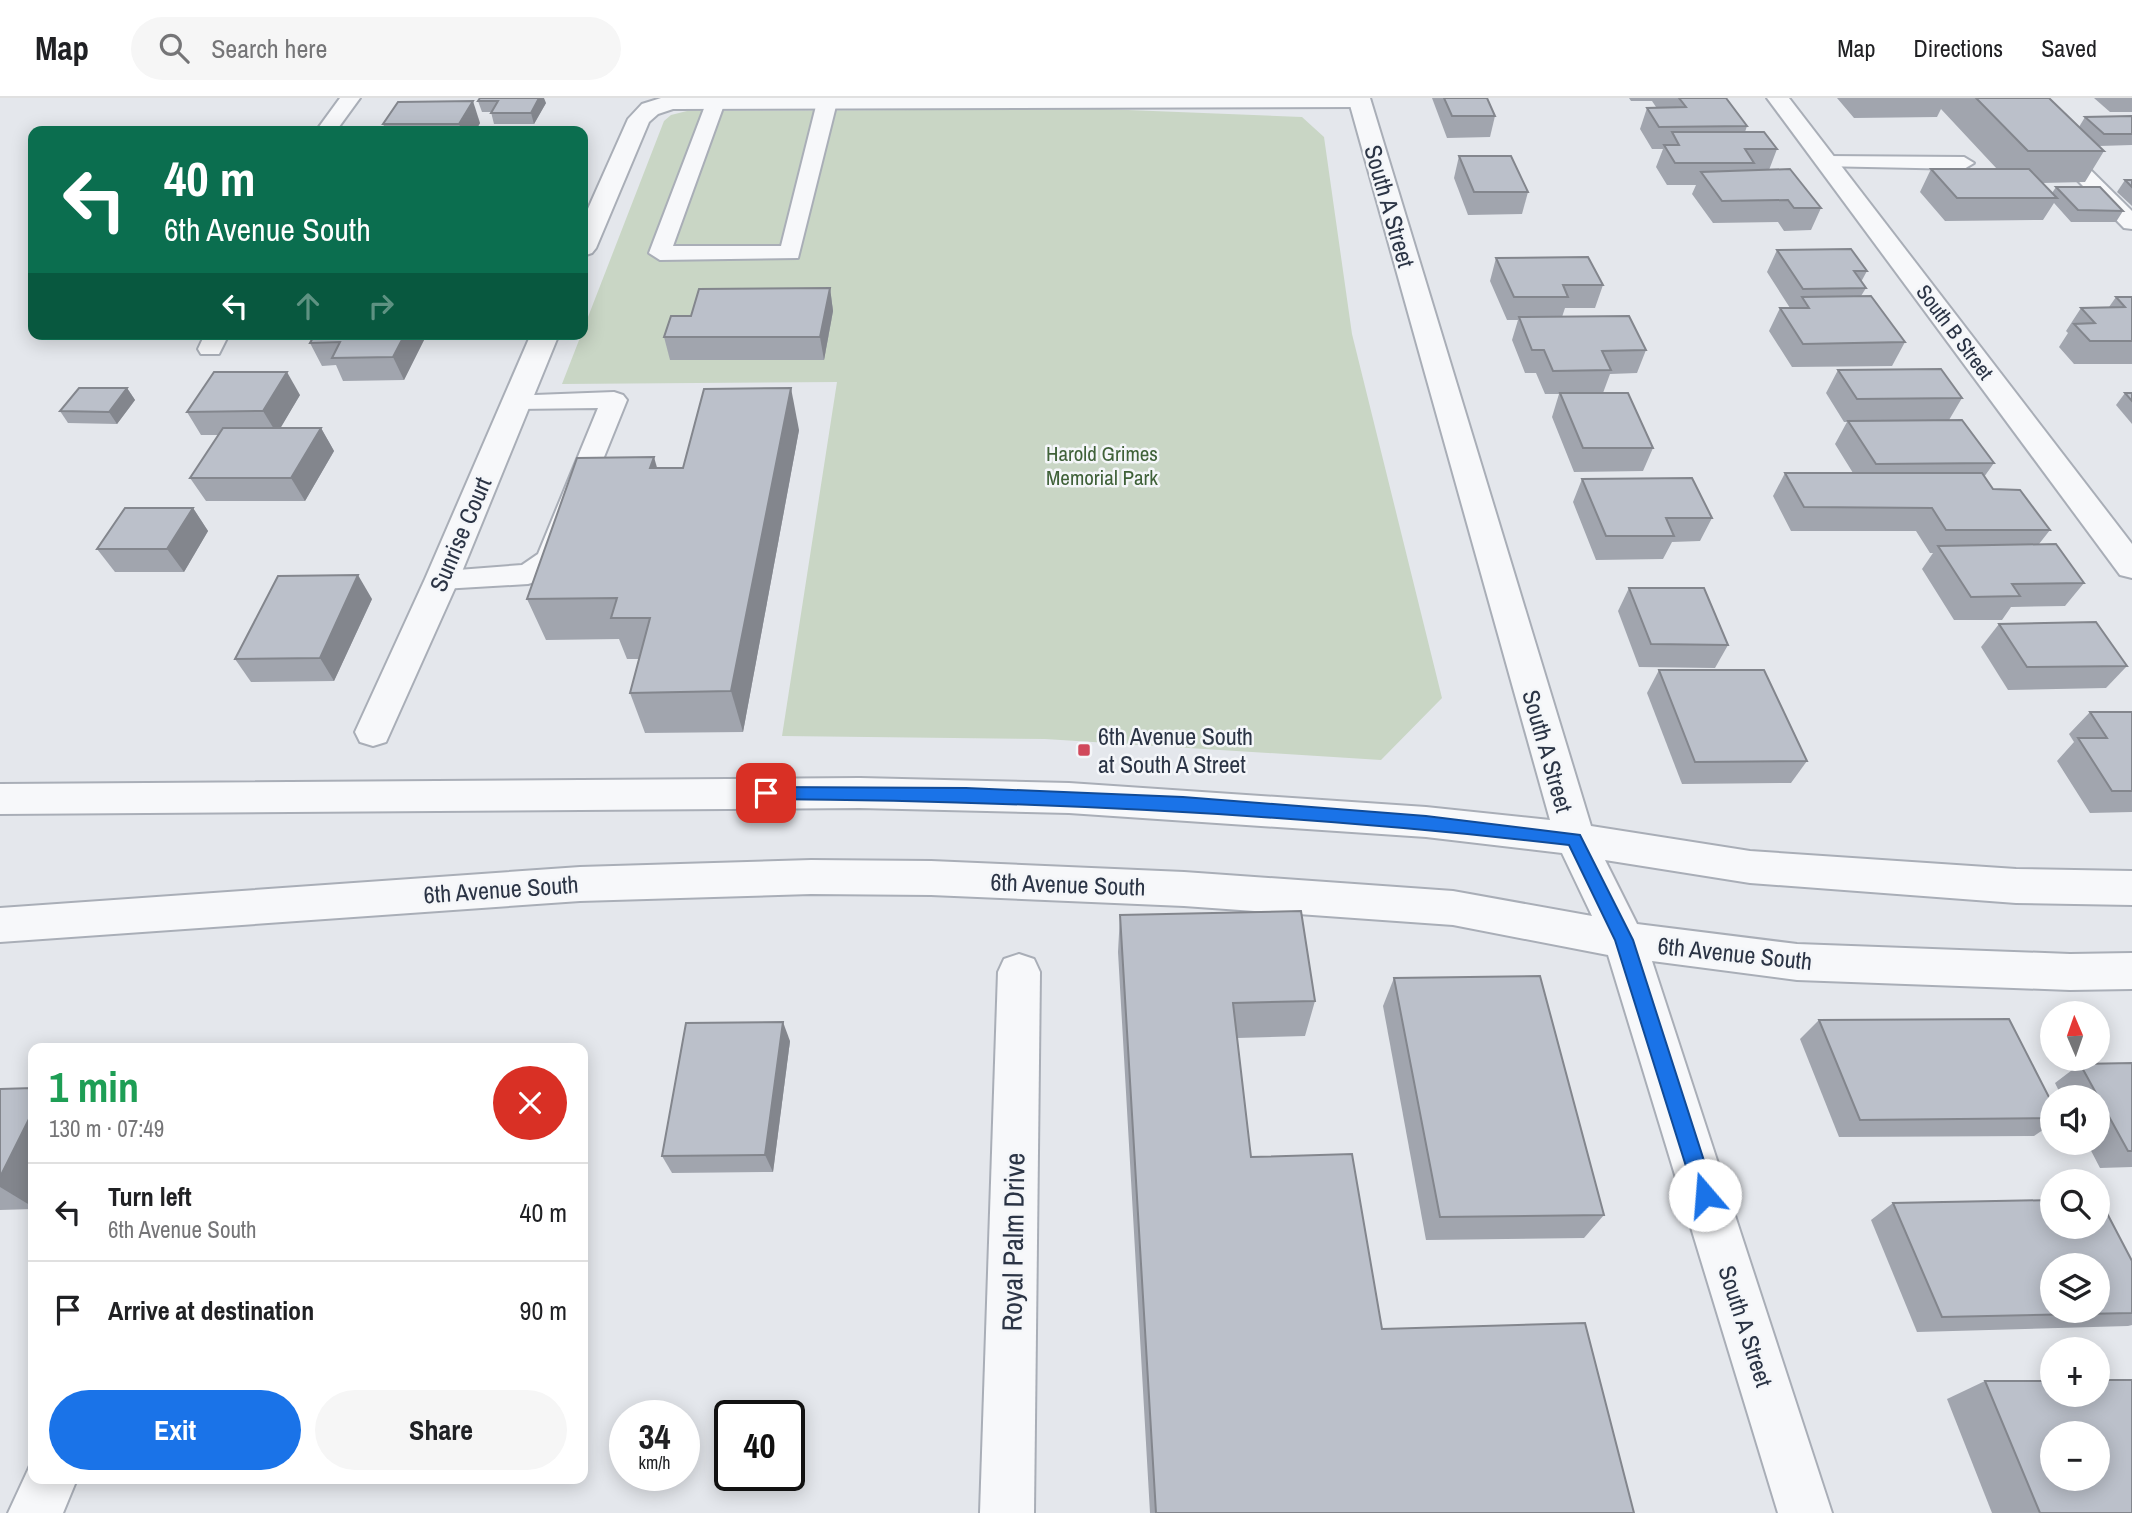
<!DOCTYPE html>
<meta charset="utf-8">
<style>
body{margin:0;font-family:"Archivo Narrow",sans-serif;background:#f6f6f6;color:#202124;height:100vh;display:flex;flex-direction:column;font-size:26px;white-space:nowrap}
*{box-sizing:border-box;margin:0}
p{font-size:23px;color:#757577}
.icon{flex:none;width:38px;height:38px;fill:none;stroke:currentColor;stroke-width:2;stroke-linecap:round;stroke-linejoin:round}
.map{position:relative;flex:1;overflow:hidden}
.drawer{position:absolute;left:28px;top:945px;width:560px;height:441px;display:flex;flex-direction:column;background:#fff;border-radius:14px;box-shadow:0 4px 18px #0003}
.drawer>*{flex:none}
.top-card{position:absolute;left:28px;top:28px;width:560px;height:214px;border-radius:14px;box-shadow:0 4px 18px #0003;background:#0b6e4f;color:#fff;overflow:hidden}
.needle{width:46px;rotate:358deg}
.tools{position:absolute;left:2040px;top:903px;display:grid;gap:14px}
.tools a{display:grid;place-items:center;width:70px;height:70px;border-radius:50%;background:#fff;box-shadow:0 4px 18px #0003;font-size:35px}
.speed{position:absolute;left:609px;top:1302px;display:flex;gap:14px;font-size:35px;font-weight:700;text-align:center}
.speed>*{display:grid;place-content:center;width:91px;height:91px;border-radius:50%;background:#fff;box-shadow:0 4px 18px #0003;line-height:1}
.speed small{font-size:18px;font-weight:400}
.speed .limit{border:4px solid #111;border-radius:10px;background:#fff;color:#111}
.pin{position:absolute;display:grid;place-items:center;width:60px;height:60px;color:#fff;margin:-30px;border-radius:14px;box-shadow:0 4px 10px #0006}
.me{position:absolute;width:77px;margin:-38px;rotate:342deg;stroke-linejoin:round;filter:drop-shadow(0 0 5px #0008)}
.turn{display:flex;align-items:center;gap:24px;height:147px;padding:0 21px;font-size:32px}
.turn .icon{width:91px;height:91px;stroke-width:2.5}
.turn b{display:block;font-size:49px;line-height:60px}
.lanes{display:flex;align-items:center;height:66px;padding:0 21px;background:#0003;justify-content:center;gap:35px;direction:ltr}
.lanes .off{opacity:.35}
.round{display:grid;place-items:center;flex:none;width:74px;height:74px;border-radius:37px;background:#f6f6f6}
.headline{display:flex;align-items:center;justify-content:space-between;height:119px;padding:0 21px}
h1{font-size:42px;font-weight:700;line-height:52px;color:#1e9e55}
.button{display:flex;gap:14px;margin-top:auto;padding:14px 21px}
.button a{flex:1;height:80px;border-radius:42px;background:#1a73e8;color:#fff;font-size:28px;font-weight:700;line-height:80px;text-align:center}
.button a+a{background:#f6f6f6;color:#202124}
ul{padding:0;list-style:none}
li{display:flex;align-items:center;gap:21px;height:98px;padding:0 21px;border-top:2px solid #e0e0e0}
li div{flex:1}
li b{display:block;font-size:26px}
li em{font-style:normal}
header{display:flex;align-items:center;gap:42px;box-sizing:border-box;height:98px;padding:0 35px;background:#fff;border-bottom:2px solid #e0e0e0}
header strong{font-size:33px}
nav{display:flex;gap:38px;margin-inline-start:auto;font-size:24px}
.search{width:490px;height:63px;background:#f6f6f6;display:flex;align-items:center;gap:18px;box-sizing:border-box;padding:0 24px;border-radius:38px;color:#757577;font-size:26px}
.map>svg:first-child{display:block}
</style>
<header>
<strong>Map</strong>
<div class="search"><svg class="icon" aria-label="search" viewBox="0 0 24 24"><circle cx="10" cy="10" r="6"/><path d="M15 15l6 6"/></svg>Search here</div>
<nav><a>Map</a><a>Directions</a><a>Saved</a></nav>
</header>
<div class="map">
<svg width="2132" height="1415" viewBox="0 0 2132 1415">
<rect width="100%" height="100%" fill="#e4e7ec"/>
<polygon fill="#c9d6c5" points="1103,11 1302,19 1324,39 1352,236 1442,600 1381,662 1045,641 782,638 837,284 562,286 664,23 671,17 687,13"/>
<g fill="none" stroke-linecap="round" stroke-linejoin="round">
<g stroke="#a9aeb7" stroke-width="4">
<g id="service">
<polygon points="340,0 360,0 336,33 316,33"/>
<polygon points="708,0 722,0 725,4 673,148 781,148 817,4 820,0 834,0 837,4 798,160 660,162 649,155"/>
<polygon points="1997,0 2018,0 2132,113 2132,131 2124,130"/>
<polygon points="1826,58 1964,59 1974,65 1964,71 1819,68 1816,64"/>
<polygon points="205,236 229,236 219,256 201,256 198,251"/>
<polygon points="614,294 623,297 627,302 560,468 538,483 528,486 442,491 432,488 428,481 432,474 522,467 538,456 598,310 516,311 507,308 503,303 507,298"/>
</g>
</g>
<g stroke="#a9aeb7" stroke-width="4">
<g id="minor">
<polygon points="661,0 1369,0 1370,2 1359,9 673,11 658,16 649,24 596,150 592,155 583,158 583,122 628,21 642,6"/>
<polygon points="1767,0 1789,0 2132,446 2132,480 2120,477"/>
<polygon points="531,236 559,236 459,481 386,644 373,648 360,644 355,634 425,481"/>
<polygon points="1019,856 1034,861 1040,874 1034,1415 980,1415 998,874 1004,861"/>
<polygon points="33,1361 33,1381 77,1381 63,1415 8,1415"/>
</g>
</g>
<g stroke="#a9aeb7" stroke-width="4">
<polygon id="tertiary" points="1348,0 1370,0 1591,728 1750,753 2016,771 2132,773 2132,807 2016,805 1750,785 1605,762 1637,826 1797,846 2070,856 2132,855 2132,891 2070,892 1797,882 1652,863 1832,1415 1778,1415 1608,857 1453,827 1184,808 931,797 811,796 580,803 0,844 0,810 580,769 811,762 931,763 1184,774 1453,793 1592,818 1562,755 1426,739 1069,715 860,710 0,716 0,686 860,680 1069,685 1426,709 1550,722"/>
</g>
<use href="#service" fill="#f7f8fa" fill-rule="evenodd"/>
<use href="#minor" fill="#f7f8fa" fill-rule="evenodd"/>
<use href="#tertiary" fill="#f7f8fa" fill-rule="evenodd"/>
</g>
<g fill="#a1a5ae">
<polygon points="1432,0 1487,0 1495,18 1490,39 1447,40"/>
<polygon points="1629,0 1726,0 1747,28 1745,34 1777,51 1769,72 1821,110 1811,132 1784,133 1778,124 1713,125 1692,96 1696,87 1667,87 1656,69 1663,51 1652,51 1640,31 1647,10 1656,9 1652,3 1631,3"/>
<polygon points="1837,0 1976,0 2079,29 2085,19 2132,18 2132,47 2099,48 2104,53 2085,84 2042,85 2052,95 2056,89 2123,113 2116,124 2071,124 2054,105 2043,122 1945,123 1920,94 1931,71 1997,71 1941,11 1937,19 1854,20"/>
<polygon points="2094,0 2132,0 2132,14 2110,14"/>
<polygon points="478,3 546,5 534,26 494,26 491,14 482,14"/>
<polygon points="480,25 476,33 386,33 383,26"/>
<polygon points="1459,58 1528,94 1522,116 1468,117 1454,80"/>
<polygon points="2125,82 2132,82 2132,108 2117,94"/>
<polygon points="1777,152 1867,173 1861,184 1866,190 1861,198 1905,244 1892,268 1792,269 1769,233 1780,210 1790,210 1767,174"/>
<polygon points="1496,160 1603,187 1595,210 1565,210 1562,219 1646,252 1637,275 1610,276 1603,295 1653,350 1643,373 1574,374 1552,319 1559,296 1545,296 1536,275 1525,275 1512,242 1518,222 1507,222 1490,183"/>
<polygon points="830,190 833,213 824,262 670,262 664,239 691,218"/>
<polygon points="2116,199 2132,199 2132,266 2074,266 2059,249 2068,235 2066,233 2081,210 2109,209"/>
<polygon points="315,236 421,236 424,242 404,282 343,283 336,267 322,268 310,245"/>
<polygon points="1838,272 1962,300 1949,322 1994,365 1984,379 1993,391 2050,432 2039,446 2084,485 2065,508 2011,509 2002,522 1954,522 1922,471 1933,455 1930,455 1916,433 1791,433 1773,398 1785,375 1853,375 1835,346 1847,324 1844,324 1826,295"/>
<polygon points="127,290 135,302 117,326 68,325 60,313"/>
<polygon points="2125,295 2132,295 2132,326 2116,307"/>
<polygon points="300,297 280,330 321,330 334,353 305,403 206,403 190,380 219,337 201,337 187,314"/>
<polygon points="799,332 743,634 645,635 630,595 639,561 627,561 619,541 546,542 527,501 657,370 683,370"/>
<polygon points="1582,381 1712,420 1700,443 1672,444 1663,461 1596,462 1573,404"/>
<polygon points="193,410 208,433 184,474 115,474 97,451"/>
<polygon points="1629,490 1728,547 1715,570 1639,569 1618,513"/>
<polygon points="372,501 334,583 251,584 235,561"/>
<polygon points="1999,526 2127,568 2106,590 2008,592 1981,549"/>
<polygon points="1659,572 1807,663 1791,685 1682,686 1647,595"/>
<polygon points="2090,614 2132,614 2132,714 2090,715 2057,663 2074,644 2069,636"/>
<polygon points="1120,817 1315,903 1305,938 1237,940 1251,1059 1382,1231 1634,1415 1150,1415 1118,854"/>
<polygon points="1394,880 1604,1117 1584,1140 1426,1142 1383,908"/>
<polygon points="1819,922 2053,1007 2053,1025 2034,1038 1839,1039 1800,941"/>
<polygon points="790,943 773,1074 672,1075 662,1058"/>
<polygon points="2132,965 2132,1069 2100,1070 2087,1045 2098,1045 2098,999 2062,999 2055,985 2080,966"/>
<polygon points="33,990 33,1111 0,1112 0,991"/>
<polygon points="1893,1105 2132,1163 2132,1227 2128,1228 1917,1234 1871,1122"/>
<polygon points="1985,1283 2132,1415 1992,1415 1947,1301"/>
<polygon points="356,1381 500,1381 500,1383 363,1384"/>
</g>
<g fill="#83868d">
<polygon points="539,0 544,0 546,5 534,26 531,15"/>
<polygon points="473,3 480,25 475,33 462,33 459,26"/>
<polygon points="830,190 833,213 824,262 820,239"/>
<polygon points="405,236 421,236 424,242 404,282 393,259"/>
<polygon points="287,274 300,297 277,336 263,313"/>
<polygon points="127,290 135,302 117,326 109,314"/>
<polygon points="791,290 799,332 743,634 731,593"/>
<polygon points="321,330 334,353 305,403 291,380"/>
<polygon points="654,359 666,401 650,370"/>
<polygon points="193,410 208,433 184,474 167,451"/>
<polygon points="358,477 372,501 334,583 320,560"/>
<polygon points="783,924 790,943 773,1074 765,1057"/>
<polygon points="33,1013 33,1109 0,1089 0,1079"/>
</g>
<g fill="#bbc0ca" stroke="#83868d" stroke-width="2" fill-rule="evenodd">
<polygon points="480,0 539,0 531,15 491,15 498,3 478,3"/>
<polygon points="1444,0 1487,0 1495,18 1452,18"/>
<polygon points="1679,0 1726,0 1747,28 1659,29 1647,10 1686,9"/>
<polygon points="1976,0 2049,0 2104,53 2028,53"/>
<polygon points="473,3 459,26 383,26 398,4"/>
<polygon points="2132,18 2132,36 2104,36 2085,19"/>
<polygon points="1672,34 1764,34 1777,51 1745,51 1754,65 1675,65 1664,47 1679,47"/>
<polygon points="1459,58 1511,58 1528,94 1474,94"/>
<polygon points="1790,71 1821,110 1794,110 1788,102 1722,103 1701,74"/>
<polygon points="1931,71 2029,71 2057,100 1957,100"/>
<polygon points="2125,82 2132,82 2132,89"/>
<polygon points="2056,89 2100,89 2123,113 2078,112"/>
<polygon points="1851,151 1867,173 1854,173 1866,190 1803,191 1777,152"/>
<polygon points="1588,159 1603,187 1563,187 1568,199 1514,199 1496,160"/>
<polygon points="830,190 820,239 664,239 671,218 691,218 699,191"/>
<polygon points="1871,198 1905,244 1803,246 1780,210 1809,210 1802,199"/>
<polygon points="2116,199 2132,199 2132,243 2090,243 2074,226 2095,225 2081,210 2125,209"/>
<polygon points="1629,218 1646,252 1602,253 1611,272 1553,273 1544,252 1532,252 1519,219"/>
<polygon points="315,236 405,236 393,259 332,260 340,244 310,245"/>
<polygon points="1941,271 1962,300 1857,301 1838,272"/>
<polygon points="214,274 287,274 263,313 187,314"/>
<polygon points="79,290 127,290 109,314 60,313"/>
<polygon points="791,290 731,593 630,595 650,520 611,520 617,500 527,501 577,360 654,359 650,370 683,370 704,291"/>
<polygon points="1560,295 1628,295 1653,350 1583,350"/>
<polygon points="2125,295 2132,295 2132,303"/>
<polygon points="1962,322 1994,365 1876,366 1848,323"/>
<polygon points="223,330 321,330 291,380 190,380"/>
<polygon points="1785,375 1982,375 1993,391 2020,392 2050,432 1946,432 1932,410 1804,409"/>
<polygon points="1692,380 1712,420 1666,420 1674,438 1606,438 1582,381"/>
<polygon points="125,410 193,410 167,451 97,451"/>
<polygon points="2056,446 2084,485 2012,486 2020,498 1971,499 1938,448"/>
<polygon points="358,477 320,560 235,561 278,478"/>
<polygon points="1629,490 1704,490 1728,547 1651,546"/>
<polygon points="2096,524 2127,568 2027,569 1999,526"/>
<polygon points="1659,572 1764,572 1807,663 1695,664"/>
<polygon points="2090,614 2132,614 2132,693 2112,693 2078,640 2107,640"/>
<polygon points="1301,813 1315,903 1233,905 1251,1059 1352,1056 1382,1231 1585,1225 1634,1415 1156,1415 1120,817"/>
<polygon points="1540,878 1604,1117 1440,1119 1394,880"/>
<polygon points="2009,921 2053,1007 2053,1020 1860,1022 1819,922"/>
<polygon points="783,924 765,1057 662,1058 686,925"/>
<polygon points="2132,965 2132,1053 2128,1053 2080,966"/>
<polygon points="33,990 33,1013 0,1079 0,991"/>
<path d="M2099,1100L2132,1163V1215L1942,1219L1893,1105L2053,1102V1129H2098ZM2053,1167H2098V1213H2053Z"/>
<path d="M2098,1282H2132V1415H2040L1985,1283H2053V1297H2098ZM2053,1335H2098V1381H2053Z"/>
</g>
<path fill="#1a73e8" stroke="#114b97" stroke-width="2" d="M766,689L966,690L1183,699L1426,718L1580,737L1633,842L1715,1097L1712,1104L1705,1107L1698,1104L1695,1097L1615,842L1569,747C1302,716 1035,703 766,701L758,695Z"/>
<rect fill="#d1495b" stroke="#f4f6f9" stroke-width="2.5" x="1077" y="645" width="14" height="14" rx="3.5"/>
<g text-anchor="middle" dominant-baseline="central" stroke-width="5" stroke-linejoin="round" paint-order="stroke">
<g font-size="21" fill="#2b3445" stroke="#f4f6f9">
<text transform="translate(1955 234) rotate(53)">South B Street</text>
</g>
<g font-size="21" fill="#3f6138" stroke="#f4f6f9">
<text x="1102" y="355">Harold Grimes<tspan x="1102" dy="24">Memorial Park</tspan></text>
</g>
<g font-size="24" fill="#2b3445" stroke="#f4f6f9">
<text transform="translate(1390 108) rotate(74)">South A Street</text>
<text transform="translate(460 436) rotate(-67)">Sunrise Court</text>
<text transform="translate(1548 653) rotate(74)">South A Street</text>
<text transform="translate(1068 786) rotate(2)">6th Avenue South</text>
<text transform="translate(501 791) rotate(-4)">6th Avenue South</text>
<text transform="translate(1735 855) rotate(6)">6th Avenue South</text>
<text transform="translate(1746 1228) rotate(72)">South A Street</text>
</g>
<g font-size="24" fill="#2b3445" stroke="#f4f6f9" text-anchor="start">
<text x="1098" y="638">6th Avenue South<tspan x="1098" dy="28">at South A Street</tspan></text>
</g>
<g font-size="28" fill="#2b3445" stroke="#f4f6f9">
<text transform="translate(1013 1144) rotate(-89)">Royal Palm Drive</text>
</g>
</g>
</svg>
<div class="tools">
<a><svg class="needle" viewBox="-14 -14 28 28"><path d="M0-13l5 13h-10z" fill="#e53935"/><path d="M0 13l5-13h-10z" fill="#757577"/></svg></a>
<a><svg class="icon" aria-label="sound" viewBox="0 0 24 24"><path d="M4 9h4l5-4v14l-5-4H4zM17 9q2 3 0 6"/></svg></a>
<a><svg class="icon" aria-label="search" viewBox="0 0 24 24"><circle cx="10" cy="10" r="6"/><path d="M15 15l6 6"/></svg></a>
<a><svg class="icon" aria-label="layers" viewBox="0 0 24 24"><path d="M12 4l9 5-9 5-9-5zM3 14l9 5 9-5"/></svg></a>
<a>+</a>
<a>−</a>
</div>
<div class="speed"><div>34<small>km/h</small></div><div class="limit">40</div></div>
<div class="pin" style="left:766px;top:695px;background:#d93025"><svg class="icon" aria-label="arrive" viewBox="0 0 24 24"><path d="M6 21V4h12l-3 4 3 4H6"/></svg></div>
<svg class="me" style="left:1705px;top:1097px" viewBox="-20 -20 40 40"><circle r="19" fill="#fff"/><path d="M0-13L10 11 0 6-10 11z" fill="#1a73e8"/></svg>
<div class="top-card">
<div class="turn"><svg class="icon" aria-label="left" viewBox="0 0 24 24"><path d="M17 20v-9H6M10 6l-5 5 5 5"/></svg><div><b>40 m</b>6th Avenue South</div></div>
<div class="lanes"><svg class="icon" aria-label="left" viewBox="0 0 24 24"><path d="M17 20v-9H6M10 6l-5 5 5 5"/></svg><svg class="icon off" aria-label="ahead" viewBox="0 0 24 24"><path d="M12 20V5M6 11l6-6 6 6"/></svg><svg class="icon off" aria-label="right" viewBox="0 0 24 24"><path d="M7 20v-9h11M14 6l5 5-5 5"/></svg></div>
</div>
<section class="drawer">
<div class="headline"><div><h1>1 min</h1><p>130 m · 07:49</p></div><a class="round" style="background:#d93025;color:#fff"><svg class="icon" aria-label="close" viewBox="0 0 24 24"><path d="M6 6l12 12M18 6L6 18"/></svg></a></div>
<ul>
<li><svg class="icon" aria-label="left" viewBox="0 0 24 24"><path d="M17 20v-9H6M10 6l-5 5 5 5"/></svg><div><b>Turn left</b><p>6th Avenue South</p></div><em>40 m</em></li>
<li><svg class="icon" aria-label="arrive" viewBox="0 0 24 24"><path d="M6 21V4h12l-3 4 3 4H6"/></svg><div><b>Arrive at destination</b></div><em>90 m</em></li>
</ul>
<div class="button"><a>Exit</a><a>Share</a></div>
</section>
</div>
